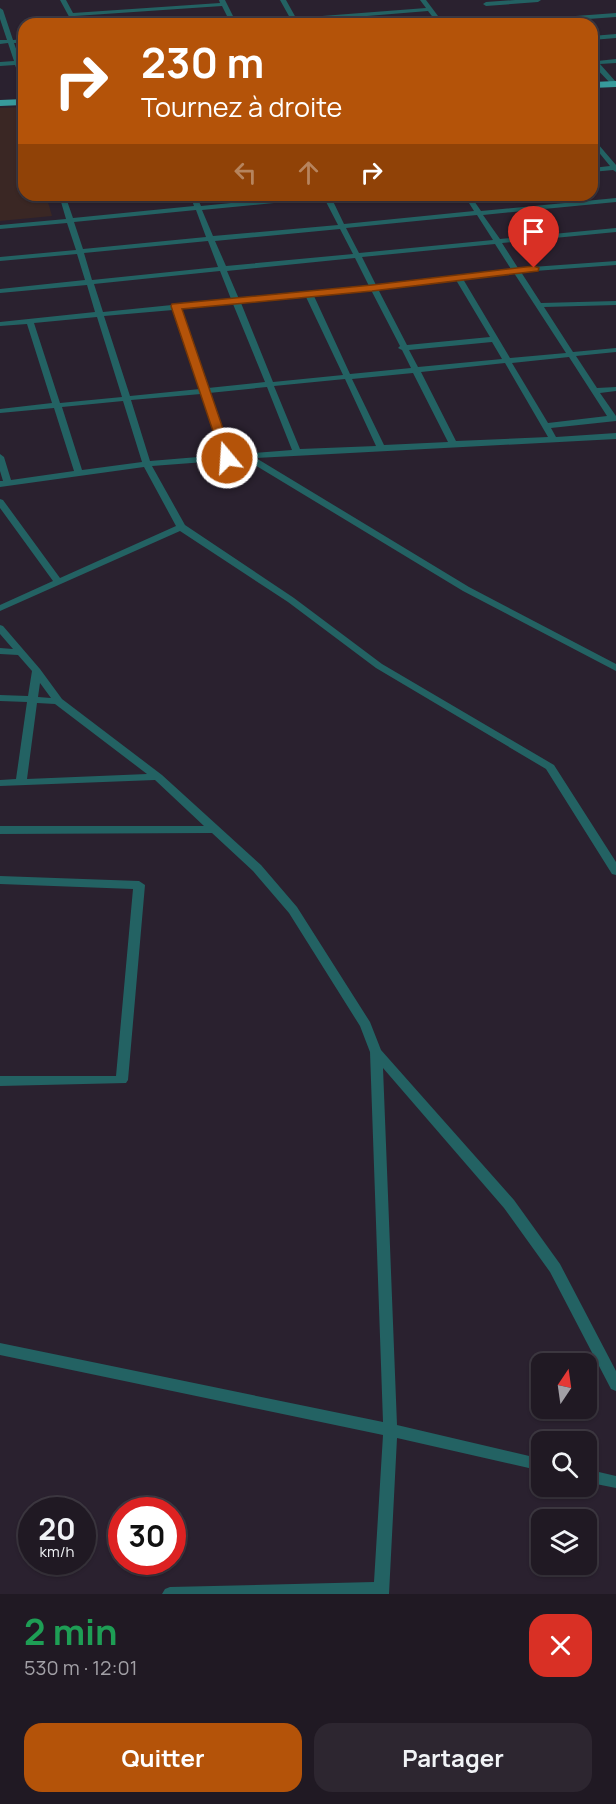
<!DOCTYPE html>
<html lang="fr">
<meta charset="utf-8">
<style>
body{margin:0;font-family:Manrope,sans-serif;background:#2d2630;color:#f1f3f6;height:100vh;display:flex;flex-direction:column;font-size:22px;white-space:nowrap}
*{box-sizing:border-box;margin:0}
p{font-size:20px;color:#a2a0a6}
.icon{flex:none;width:33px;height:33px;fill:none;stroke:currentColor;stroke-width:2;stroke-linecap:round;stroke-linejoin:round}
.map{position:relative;height:1594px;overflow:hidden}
.sheet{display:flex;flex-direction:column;background:#201923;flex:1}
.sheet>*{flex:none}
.guide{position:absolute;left:18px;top:18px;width:580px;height:183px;border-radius:18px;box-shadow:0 2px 4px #0004,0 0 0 2px #3d3841;background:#b45309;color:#fff;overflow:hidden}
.needle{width:39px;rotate:13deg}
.controls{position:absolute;left:531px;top:1353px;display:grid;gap:12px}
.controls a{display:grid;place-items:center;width:66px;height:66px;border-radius:12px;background:#201923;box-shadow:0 2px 4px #0004,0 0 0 2px #3d3841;font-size:30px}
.speed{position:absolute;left:18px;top:1497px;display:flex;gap:12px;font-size:30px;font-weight:700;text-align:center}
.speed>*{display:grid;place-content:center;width:78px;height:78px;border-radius:50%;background:#201923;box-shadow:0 2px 4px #0004,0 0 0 2px #3d3841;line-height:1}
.speed small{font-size:15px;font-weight:400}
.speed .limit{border:9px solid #d22;background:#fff;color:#111}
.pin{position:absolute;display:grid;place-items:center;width:51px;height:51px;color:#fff;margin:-62px -26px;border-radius:50% 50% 50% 0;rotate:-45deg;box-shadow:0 0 6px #0007}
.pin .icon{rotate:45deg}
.me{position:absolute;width:66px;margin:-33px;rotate:342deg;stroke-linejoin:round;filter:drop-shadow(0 0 4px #0008)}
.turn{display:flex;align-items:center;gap:21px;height:126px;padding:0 24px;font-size:27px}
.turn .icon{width:78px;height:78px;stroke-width:2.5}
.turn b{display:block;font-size:42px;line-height:51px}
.lanes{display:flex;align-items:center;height:57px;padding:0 24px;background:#0003;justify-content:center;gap:30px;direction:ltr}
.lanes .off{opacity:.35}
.round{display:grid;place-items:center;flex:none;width:63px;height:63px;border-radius:18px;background:#2d2630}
.head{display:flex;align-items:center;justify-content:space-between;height:102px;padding:0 24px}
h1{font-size:36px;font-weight:700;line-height:45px;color:#1e9e55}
.action{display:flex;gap:12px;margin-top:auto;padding:12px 24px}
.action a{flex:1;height:69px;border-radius:18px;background:#b45309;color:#fff;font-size:24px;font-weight:700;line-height:69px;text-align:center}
.action a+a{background:#2d2630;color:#f1f3f6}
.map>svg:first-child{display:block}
</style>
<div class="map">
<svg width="616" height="1594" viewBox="0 0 616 1594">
<rect width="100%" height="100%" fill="#2a212f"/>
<polygon fill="#3a2724" points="22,107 24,115 24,195 46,195 52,216 0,221 0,108"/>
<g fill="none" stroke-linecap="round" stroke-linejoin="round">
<g fill="#236263" fill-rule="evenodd">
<polygon points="60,0 66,0 73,13 220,3 219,0 225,0 236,22 290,18 280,0 286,0 296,18 426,8 420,0 426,0 444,24 438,24 428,11 294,22 231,24 222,6 75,16 79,24 73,24"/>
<polygon points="515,0 541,0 538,2 486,6 483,4 486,2"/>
<polygon points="0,8 3,10 13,40 24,39 24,43 14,43 20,60 24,60 24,64 21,64 24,72 24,83 21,81 15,65 0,66 0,62 14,61 8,43 0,44 0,40 7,40 0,19"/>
<polygon points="616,13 616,17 518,24 491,24 494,22"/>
<polygon points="616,34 616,38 592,40 592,36"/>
<polygon points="592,57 597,61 616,59 616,63 600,64 616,82 616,85 612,85 592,64"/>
<polygon points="592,137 616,165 616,172 613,170 592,172 592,168 610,166 592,144"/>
<path d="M59,195H65L73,218L194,206L190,195H196L201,206L312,195H337L331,197L344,224L474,211L464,195H470L481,211L616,198V202L483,215L500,239L616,228V232L502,243L518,268L616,261V265L521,272L541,303L616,301V305L544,307L573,352L616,348V352L576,356L597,388L616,387V391L600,393L616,416V421L551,428L556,437L616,433V439L256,458L469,587L616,664V671L463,591L245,459L152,466L185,525L294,598L382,664L554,765L616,862V875L612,874L546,769L376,668L288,602L180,531L0,611V605L53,581L0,508V499L3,500L60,578L176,526L144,467L0,487V481H3L0,471V454L4,457L11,480L74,471L54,408L0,413V409L52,403L27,324L0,326V322L95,312L87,285L0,293V289L85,280L77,254L0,261V257L76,250L67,223L0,229V225L66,219ZM324,198L338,225L213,236L202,210ZM196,210L206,237L83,249L74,222ZM477,215L493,240L359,253L346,228ZM340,229L353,254L226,266L215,241ZM208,241L218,267L92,280L84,253ZM495,244L511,269L376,285L362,257ZM355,258L369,286L239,299L227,271ZM220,271L231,299L103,312L94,284ZM514,273L566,353L510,358L463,279ZM456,280L490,337L407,345L378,289ZM371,290L400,346L398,348L402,350L411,368L350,374L314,296ZM306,297L343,375L273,382L241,303ZM233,304L265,382L208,388L181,309ZM173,310L200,389L130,396L104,316ZM97,317L122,397L60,403L34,323ZM492,342L502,359L418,367L409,350ZM569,357L607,416L548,423L512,363ZM505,363L548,437L456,441L421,372ZM413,373L448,442L384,445L352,379ZM345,379L376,446L300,449L274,386ZM267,387L292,450L230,455L209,393ZM201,394L222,455L150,461L131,400ZM123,401L142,462L82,470L62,407Z"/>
<path d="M0,625L3,626L40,669L62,699L162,775L261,865L297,907L370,1022L381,1050L514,1200L560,1264L616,1371V1391L611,1389L550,1272L504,1208L383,1068L397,1425L542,1459V1471L397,1438L389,1594H162L165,1589L170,1587L374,1582L383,1435L0,1355V1343L383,1422L370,1052L360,1026L289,913L253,871L212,833L0,834V826H204L155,780L0,786V780L16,779L27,702L0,701V695L28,696L32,671L18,655L0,654V648L13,649L0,634ZM40,683L51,698L38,697ZM37,703L55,704L147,774L27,779Z"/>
<polygon points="0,876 139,881 145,885 128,1080 126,1083 0,1086 0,1076 116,1076 133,889 0,884"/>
<polygon points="586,1469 616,1476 616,1488 586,1482"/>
</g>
<g fill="#379a9b" fill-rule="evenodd">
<polygon points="616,81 616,87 592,88 592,82"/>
<polygon points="24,99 24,105 0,106 0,100"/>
</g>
</g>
<polygon fill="#b45309" stroke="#753606" stroke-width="1.5" points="534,266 539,268 538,271 372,291 182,309 233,458 227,461 222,458 171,306 172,304 372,285"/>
</svg>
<div class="controls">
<a><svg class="needle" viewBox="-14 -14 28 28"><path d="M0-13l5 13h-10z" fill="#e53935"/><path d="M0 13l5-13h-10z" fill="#a2a0a6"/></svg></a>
<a><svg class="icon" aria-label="search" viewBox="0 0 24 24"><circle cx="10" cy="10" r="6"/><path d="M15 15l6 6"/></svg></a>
<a><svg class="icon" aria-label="layers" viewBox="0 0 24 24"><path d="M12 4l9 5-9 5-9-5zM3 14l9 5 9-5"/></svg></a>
</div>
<div class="speed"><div>20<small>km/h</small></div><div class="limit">30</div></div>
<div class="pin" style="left:534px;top:268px;background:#d93025"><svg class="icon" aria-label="arrive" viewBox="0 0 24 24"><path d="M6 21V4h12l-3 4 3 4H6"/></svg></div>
<svg class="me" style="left:227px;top:458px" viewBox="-20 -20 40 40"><circle r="17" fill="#b45309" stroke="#fff" stroke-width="3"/><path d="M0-11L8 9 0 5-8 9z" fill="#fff"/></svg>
<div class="guide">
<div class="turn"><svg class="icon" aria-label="right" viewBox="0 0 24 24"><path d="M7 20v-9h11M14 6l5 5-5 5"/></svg><div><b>230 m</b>Tournez à droite</div></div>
<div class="lanes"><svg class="icon off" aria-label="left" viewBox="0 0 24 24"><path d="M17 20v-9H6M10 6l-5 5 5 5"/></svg><svg class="icon off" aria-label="ahead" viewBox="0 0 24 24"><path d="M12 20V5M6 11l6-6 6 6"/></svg><svg class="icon" aria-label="right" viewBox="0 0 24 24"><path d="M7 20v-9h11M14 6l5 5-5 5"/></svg></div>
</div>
</div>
<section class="sheet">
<div class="head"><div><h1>2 min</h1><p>530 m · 12:01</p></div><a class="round" style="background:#d93025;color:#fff"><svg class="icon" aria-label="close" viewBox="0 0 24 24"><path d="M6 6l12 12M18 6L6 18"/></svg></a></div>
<div class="action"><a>Quitter</a><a>Partager</a></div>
</section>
